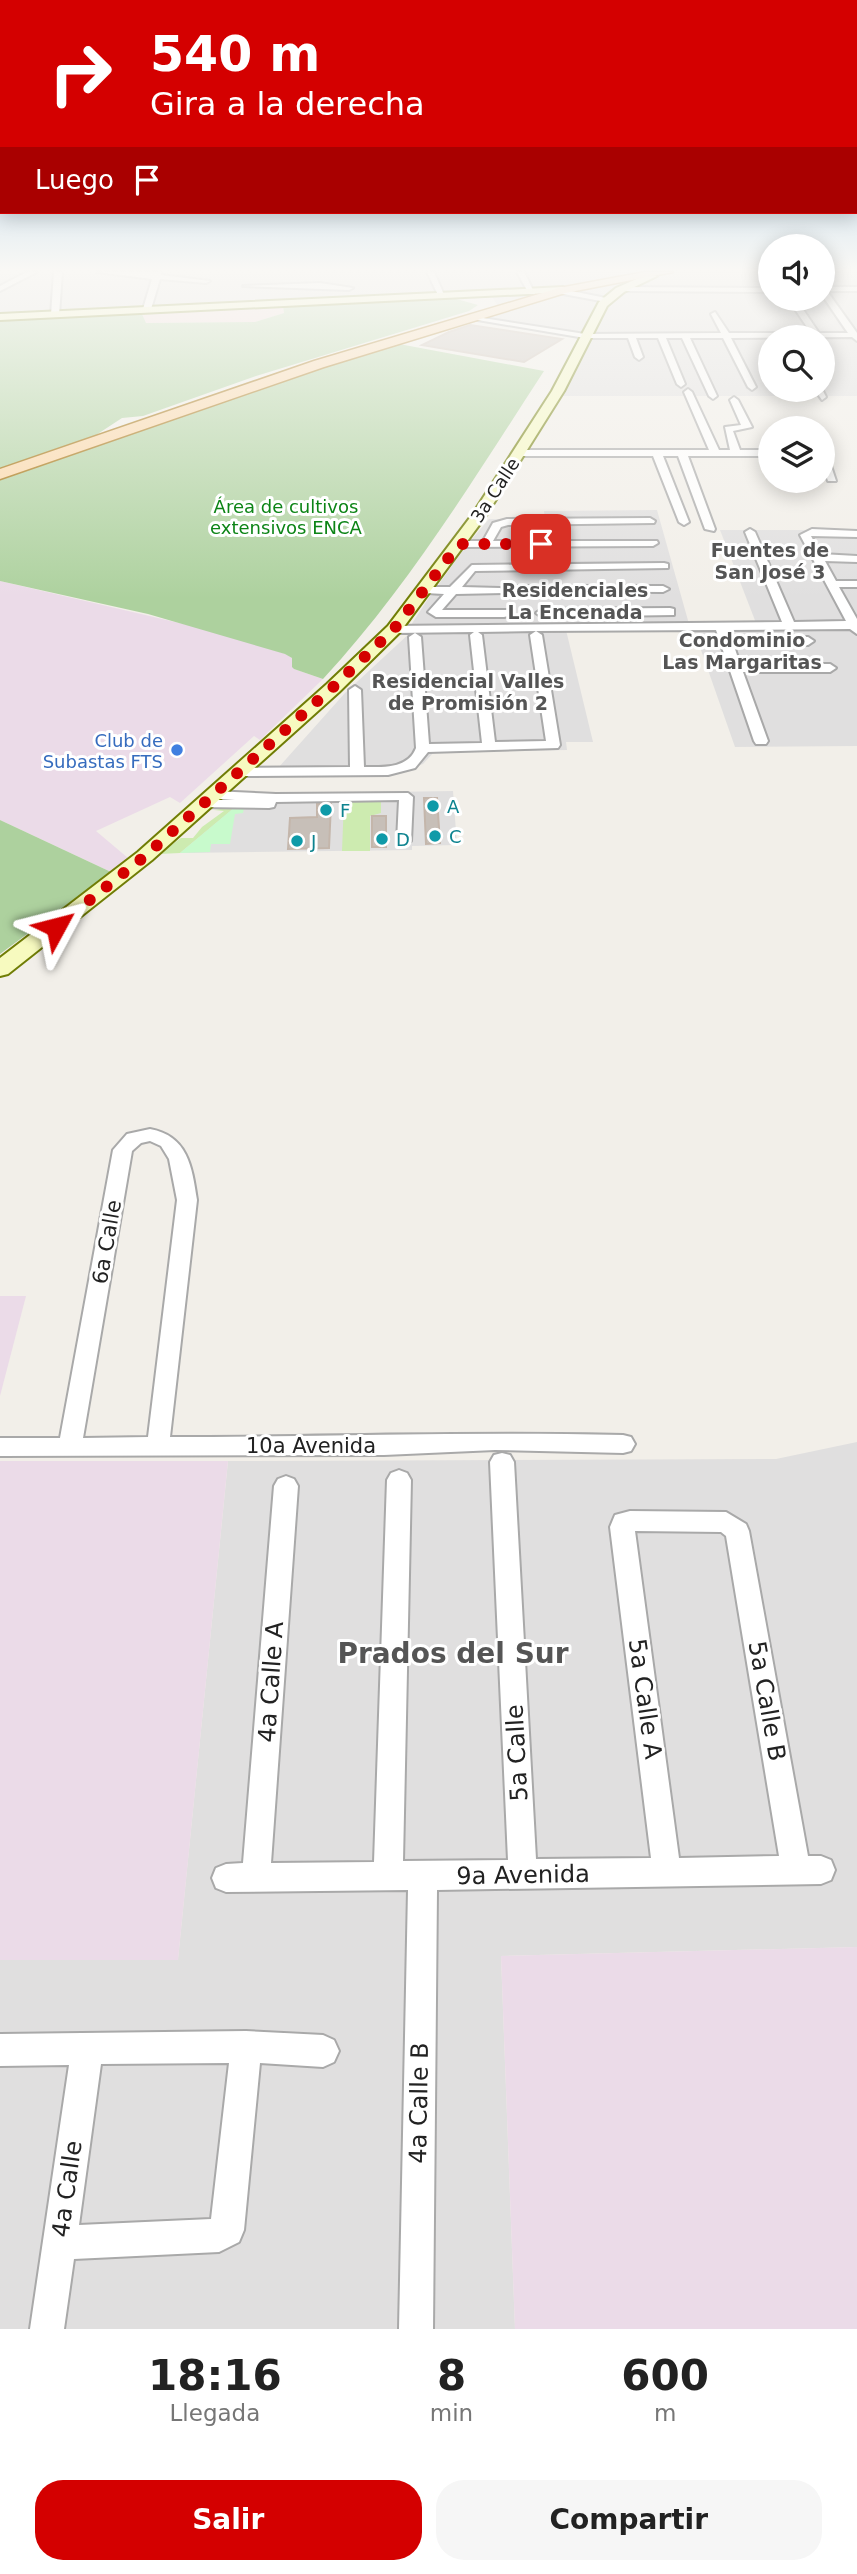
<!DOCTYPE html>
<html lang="es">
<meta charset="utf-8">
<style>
body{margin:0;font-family:"DejaVu Sans",sans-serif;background:#f6f6f6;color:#222;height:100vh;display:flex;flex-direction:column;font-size:26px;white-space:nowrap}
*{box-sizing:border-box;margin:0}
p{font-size:23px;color:#767676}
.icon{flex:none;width:38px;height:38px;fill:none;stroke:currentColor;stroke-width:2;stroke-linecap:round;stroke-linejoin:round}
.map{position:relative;height:2329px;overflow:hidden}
.drawer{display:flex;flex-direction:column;background:#fff;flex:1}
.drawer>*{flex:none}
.hud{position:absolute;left:0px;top:0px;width:858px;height:214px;box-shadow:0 4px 18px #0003;background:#d40000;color:#fff;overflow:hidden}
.fabs{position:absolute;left:758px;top:234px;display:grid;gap:14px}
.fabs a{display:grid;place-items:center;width:77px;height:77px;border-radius:50%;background:#fff;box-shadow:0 4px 18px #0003;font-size:35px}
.pin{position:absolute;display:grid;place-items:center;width:60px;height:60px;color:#fff;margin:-30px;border-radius:14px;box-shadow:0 4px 10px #0006}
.me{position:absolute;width:77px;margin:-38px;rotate:52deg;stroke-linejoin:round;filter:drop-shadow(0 0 5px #0008)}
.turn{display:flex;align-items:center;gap:24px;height:147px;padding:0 35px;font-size:32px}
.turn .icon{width:91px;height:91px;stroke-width:2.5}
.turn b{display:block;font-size:49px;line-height:60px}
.then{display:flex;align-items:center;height:66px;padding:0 35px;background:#0003;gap:14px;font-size:26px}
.eta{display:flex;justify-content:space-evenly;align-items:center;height:119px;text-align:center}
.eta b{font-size:42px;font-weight:800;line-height:49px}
.primary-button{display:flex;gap:14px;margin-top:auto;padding:14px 35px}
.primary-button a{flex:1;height:80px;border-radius:28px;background:#d40000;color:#fff;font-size:28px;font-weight:800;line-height:80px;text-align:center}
.primary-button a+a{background:#f6f6f6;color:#222}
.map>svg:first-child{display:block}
</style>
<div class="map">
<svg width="857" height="2329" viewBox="0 0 857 2329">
<rect width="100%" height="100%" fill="#f2efe9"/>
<g fill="#e0dfdf" fill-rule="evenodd">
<path d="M770,272V299H822L823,272H857V396H562L591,338L473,319L497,305L489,292L0,316V273ZM770,338H822V390H770Z"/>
<polygon points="657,510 689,624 414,627 411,625 430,596 440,594 439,584 464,549 475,547 477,541 472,539 489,519 545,520 544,511"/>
<polygon points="720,530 857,530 857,622 756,623"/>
<polygon points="857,628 857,746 735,747 694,630"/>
<polygon points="566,630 593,742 566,742 567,750 434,752 423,764 393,774 270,777 345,693 411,632"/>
<polygon points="453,791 457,845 412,846 412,850 180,853 249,794"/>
<polygon points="857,1442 857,1947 501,1956 515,2329 0,2329 0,1960 178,1959 228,1461 776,1459"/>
</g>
<polygon fill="#f2dad9" points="283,306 284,313 255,322 146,323 142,314"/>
<g fill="#ebdbe8">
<polygon points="0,581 205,629 286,654 292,658 294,669 323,679 260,740 254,736 180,803 170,797 96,831 128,858 111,872 0,820"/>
<polygon points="0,1296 26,1296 0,1396"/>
<polygon points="0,1461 228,1461 178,1960 0,1960"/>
<polygon points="857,1947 857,2329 515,2329 501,1956"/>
</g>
<g fill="#cdebb0">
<polygon points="344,800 381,800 381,813 370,816 370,851 342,851"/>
<polygon points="235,807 180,853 159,854 181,838 193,838 202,827 224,811 214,810"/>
</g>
<g fill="#add19e">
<polygon points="453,298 478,305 469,311 256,376 143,416 122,418 93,437 0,469 0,320 142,314 146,323 255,322 284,313 283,306"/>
<path d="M399,344L544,371C475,477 409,586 323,679L294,669L292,667V658L285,654L148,614L0,581V479L268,384Z"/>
<polygon points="0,820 111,872 0,954"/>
</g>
<polygon fill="#c8facc" points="262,806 244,808 243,813 235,814 230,844 211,844 210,852 180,853 235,807"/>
<g fill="#c7bfb8" stroke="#c4b6ab" stroke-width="2">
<polygon points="470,325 562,339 524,362 422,345 449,332"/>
<polygon points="424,798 437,798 440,843 426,844"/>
<polygon points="317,804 331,804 329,848 288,849 290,818 317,817"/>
<rect x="372" y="816" width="14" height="31"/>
</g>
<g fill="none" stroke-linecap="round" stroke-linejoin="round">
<g stroke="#a9a9a9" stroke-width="4">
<polygon id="pedestrian" points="826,272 831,272 834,277 829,278"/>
</g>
<g stroke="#a9a9a9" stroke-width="4">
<g id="minor">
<polygon points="27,272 37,272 0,291 0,286"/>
<polygon points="54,272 62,272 59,315 55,317 51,315"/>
<polygon points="97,272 161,272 161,275 210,281 206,283 160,279 151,309 147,311 143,309 152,279"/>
<polygon points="427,272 434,272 445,297 439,297"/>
<polygon points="517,272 524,272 535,294 529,294"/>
<polygon points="320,283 353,288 349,290 243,286"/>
<polygon points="623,287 770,288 770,292 620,291"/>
<polygon points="822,287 857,287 857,291 827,291 857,333 857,341 852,337 731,338 756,387 752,390 748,387 723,338 690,338 717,396 713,399 709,396 682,338 666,338 685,384 681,387 677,384 658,338 636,338 643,357 639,360 635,357 628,338 585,338 466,318 470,316 585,334 721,333 711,314 715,312 729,333 811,333 788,299 796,299 819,333 848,333 822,295"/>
<polygon points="561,289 606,298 610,300 606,302 558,293"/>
<polygon points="688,389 692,392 719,450 730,450 725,427 741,425 730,400 734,397 738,400 752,427 733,431 740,450 770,450 770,456 688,456 715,529 714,531 705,529 678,456 663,456 689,522 684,525 679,522 653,456 518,456 513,453 518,450 709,450 684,392"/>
<polygon points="822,389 826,397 822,400 815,390"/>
<polygon points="822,464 831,466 836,481 828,481"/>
<polygon points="650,518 655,521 654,523 508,525 501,527 493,541 657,541 658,543 653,546 459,547 454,544 459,541 483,541 493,523 507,519"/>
<path d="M750,529L755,532L794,622L846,621L800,535L812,529L857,531V537L811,536L821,554L857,556V562L825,561L836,581H857V587H839L857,619V634L850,629L728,630L731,638L808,637L814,641L808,645L734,646L740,664H830L836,668L830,672H743L768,741L766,744H756L754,741L716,630L536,631L542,635L560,745L558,748L428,752L415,768L388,775L239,776L232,772L239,768L350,767L349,690L355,686L361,690L364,767C383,767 408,769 416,748L409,637L415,633L421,637L429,744L482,743L470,635L474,632L394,633L390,632V626L782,622L745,532ZM536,631L530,635L546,741L495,742L482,635L478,632Z"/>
<polygon points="664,563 668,564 668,568 475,571 462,587 500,588 506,591 504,593 456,594 442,610 508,610 508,616 504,617 436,617 428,612 444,594 425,593 419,590 425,587 450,587 472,565"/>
<polygon points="515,586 663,586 669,589 663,592 511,591 509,589"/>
<polygon points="670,608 674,609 674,615 542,617 536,613 542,609"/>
<polygon points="213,791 276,794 408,793 413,797 411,841 404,845 397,841 399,800 276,802 274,807 269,808 199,807 197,804 204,800 235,800 208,798 208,792"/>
<path d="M150,1129C188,1136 192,1167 197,1200L170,1437C321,1437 472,1431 623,1435L631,1437L635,1444L631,1451L623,1453L495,1450L384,1455L0,1456V1438H60L113,1150L127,1134ZM150,1141L161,1146L169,1159L177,1200L148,1437L83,1438L132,1151L141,1143Z"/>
<path d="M502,1453L510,1455L514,1462L536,1859L651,1858L610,1527L615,1515L630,1511L726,1512L746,1524L749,1531L808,1856H821L831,1860L835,1870L831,1880L821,1884L437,1890L433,2329H399L408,1890L226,1892L216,1888L212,1878L216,1868L226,1864L243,1863L274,1486L278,1479L286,1476L294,1479L298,1486L271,1863L374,1862L387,1480L391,1473L399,1470L407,1473L411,1480L403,1861L508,1860L490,1462L494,1455ZM635,1531L721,1532L726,1536L779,1856L679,1858Z"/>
<path d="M246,2031L323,2035L334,2040L339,2051L334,2062L323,2067L260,2063L244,2230L239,2242L219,2252L74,2259L64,2329H30L69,2065L0,2066V2034ZM229,2063L211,2219L79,2225L101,2064Z"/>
</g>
</g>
<g stroke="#707d05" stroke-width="4">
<g id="secondary">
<polygon points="648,274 657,276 624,292 607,306 564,391 485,517 400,632 339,692 152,860 8,974 0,976 0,958 138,852 327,684 388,626 472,515 552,391 599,302 616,288"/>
<polygon points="563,287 568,290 567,292 0,320 0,314"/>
</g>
</g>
<g stroke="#a06b00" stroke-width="3">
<polygon id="primary" points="645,272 673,272 565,293 324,367 0,479 0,469 314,361 559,288"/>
</g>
<use href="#pedestrian" fill="#fff" fill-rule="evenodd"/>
<use href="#minor" fill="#fff" fill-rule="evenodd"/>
<use href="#secondary" fill="#f7fabf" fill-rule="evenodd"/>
<use href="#primary" fill="#fcd6a4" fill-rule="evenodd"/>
</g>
<linearGradient id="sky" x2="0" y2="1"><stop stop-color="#8fc0e4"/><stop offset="0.45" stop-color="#f9f8f5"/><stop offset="1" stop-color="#f9f8f5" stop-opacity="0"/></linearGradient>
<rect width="857" height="599" fill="url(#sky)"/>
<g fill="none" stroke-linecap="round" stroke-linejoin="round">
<polyline stroke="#d40000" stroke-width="12" stroke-dasharray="0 21.6" points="56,927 145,856 332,688 394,629 459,544 541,544"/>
</g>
<circle fill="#3f7fe0" stroke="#fff" stroke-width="2.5" cx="177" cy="750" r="7"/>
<g fill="#0f9aa8" stroke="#fff" stroke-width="2.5">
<circle cx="433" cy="806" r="7"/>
<circle cx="326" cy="810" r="7"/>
<circle cx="435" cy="836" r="7"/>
<circle cx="382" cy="839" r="7"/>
<circle cx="297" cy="841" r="7"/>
</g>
<g text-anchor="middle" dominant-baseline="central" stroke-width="6" stroke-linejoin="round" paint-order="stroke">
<g font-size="18" fill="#222" stroke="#fff">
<text transform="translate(495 490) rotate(-57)">3a Calle</text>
</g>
<g font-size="18" fill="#0c8416" stroke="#fff">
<text x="286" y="506">Área de cultivos<tspan x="286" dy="21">extensivos ENCA</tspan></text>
</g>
<g font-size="18" fill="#366cbe" stroke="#fff" text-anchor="end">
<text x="163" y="740">Club de<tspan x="163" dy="21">Subastas FTS</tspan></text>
</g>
<g font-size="18" fill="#0d838f" stroke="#fff" text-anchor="start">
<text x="447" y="806">A</text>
<text x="340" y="810">F</text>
<text x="449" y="836">C</text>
<text x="396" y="839">D</text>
<text x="311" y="841">J</text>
</g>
<g font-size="19" font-weight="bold" fill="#555" stroke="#fff">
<text x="770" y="550">Fuentes de<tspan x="770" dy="22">San José 3</tspan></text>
<text x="575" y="590">Residenciales<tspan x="575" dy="22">La Encenada</tspan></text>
<text x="742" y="640">Condominio<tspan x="742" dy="22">Las Margaritas</tspan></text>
<text x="468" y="681">Residencial Valles<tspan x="468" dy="22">de Promisión 2</tspan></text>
</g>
<g font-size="21" fill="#222" stroke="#fff">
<text transform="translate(107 1242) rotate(-80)">6a Calle</text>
<text x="311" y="1446">10a Avenida</text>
</g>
<g font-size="24" fill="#222" stroke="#fff">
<text transform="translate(271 1682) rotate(-86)">4a Calle A</text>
<text transform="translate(645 1699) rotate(82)">5a Calle A</text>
<text transform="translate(767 1701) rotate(80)">5a Calle B</text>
<text transform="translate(517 1753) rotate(-93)">5a Calle</text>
<text transform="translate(523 1875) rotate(-1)">9a Avenida</text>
<text transform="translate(419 2103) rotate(-89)">4a Calle B</text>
<text transform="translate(67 2189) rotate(-82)">4a Calle</text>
</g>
<g font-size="28" font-weight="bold" fill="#555" stroke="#fff">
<text x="453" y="1653">Prados del Sur</text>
</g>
</g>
</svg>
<div class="fabs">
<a><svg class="icon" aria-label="sound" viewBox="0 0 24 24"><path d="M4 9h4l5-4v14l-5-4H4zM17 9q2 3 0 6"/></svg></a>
<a><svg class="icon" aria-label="search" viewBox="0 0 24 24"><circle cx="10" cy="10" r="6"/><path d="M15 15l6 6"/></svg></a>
<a><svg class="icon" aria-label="layers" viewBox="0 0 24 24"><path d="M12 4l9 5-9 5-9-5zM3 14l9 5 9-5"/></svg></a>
</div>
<div class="pin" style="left:541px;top:544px;background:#d93025"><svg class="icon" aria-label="arrive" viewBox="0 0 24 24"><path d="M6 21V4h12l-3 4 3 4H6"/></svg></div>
<svg class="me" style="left:56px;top:927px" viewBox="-20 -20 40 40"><path d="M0-17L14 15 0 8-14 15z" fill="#d40000" stroke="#fff" stroke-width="4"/></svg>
<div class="hud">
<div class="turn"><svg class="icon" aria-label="right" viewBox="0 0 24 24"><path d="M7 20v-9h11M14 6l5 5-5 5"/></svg><div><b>540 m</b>Gira a la derecha</div></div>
<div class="then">Luego<svg class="icon" aria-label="arrive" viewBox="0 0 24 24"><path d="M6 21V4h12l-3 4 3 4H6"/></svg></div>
</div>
</div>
<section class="drawer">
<div class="eta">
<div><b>18:16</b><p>Llegada</p></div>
<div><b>8</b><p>min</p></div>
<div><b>600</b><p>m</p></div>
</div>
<div class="primary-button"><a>Salir</a><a>Compartir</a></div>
</section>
